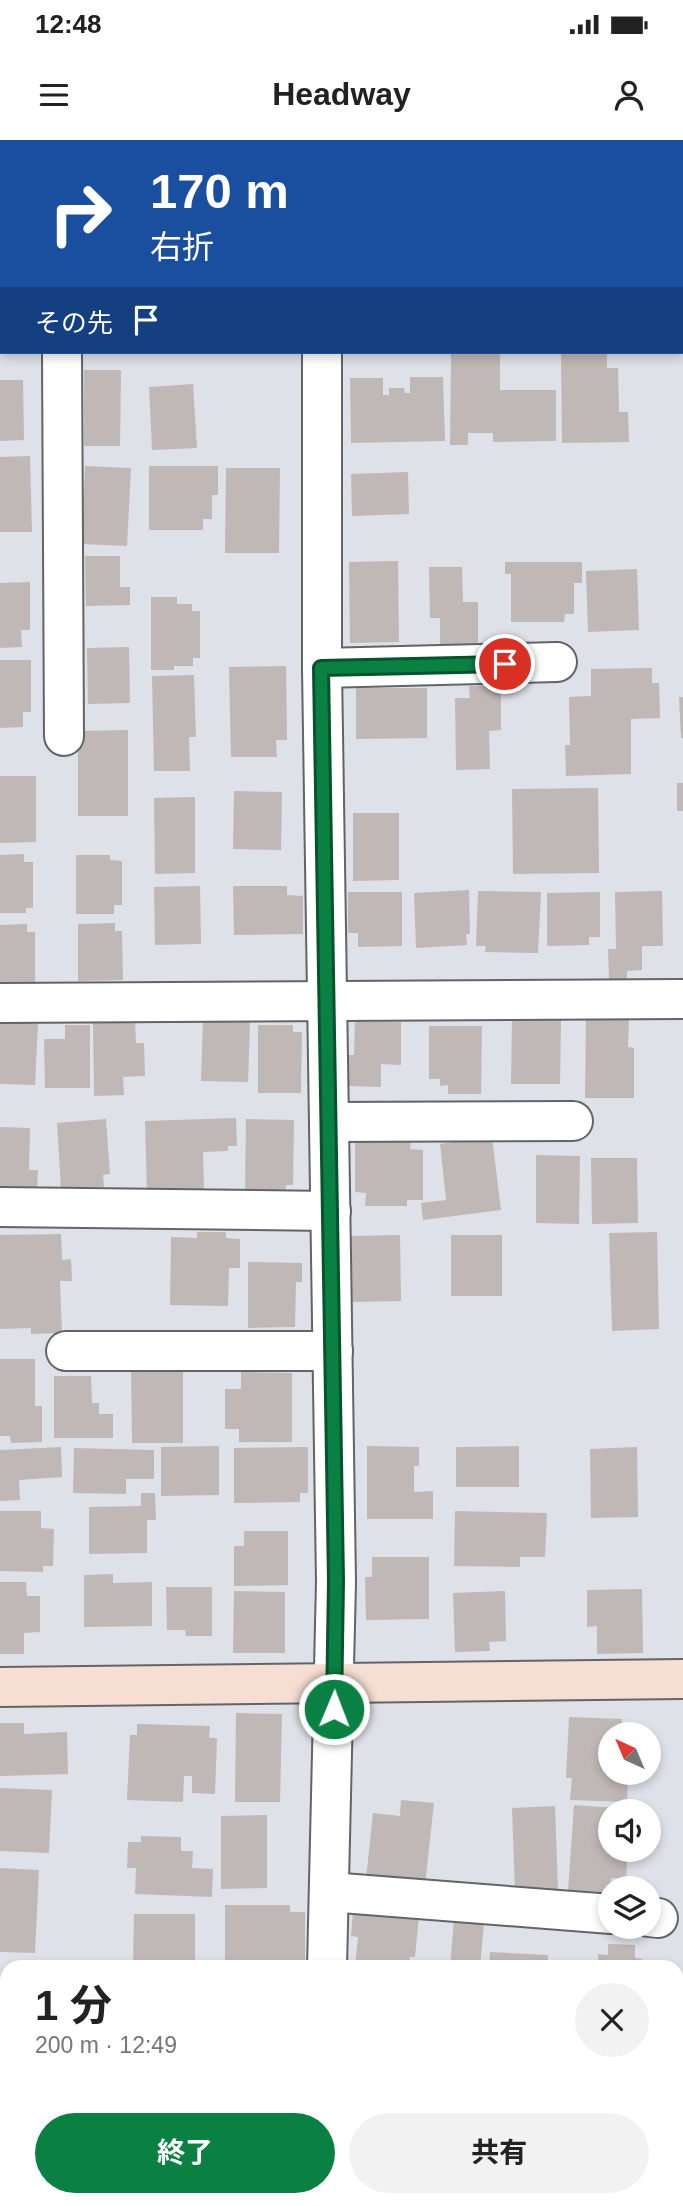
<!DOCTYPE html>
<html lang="ja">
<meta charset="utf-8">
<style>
body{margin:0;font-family:Arial,"Noto Sans JP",sans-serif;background:#f2f2f2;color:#222;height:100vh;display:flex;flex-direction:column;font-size:26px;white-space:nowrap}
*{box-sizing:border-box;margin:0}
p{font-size:23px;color:#767676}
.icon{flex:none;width:38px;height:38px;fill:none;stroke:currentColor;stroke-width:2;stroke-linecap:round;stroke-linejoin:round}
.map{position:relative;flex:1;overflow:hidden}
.details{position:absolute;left:0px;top:1820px;width:684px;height:247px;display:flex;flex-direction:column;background:#fff;border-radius:21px 21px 0 0;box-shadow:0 4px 10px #0003}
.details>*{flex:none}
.banner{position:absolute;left:0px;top:0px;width:684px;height:214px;box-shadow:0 4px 10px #0003;background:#1a4fa0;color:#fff;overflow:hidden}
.needle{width:46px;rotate:316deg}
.controls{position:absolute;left:598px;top:1582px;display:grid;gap:14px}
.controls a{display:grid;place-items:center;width:63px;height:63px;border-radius:50%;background:#fff;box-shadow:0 4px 10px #0003;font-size:35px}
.pin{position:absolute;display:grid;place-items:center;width:60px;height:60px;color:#fff;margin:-30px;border:4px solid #fff;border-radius:50%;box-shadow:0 2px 7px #0007}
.me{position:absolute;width:77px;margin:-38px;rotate:1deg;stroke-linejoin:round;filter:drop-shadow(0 0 5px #0008)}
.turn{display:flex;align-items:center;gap:24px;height:147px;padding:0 35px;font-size:32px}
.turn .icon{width:91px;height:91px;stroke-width:2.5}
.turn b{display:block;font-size:49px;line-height:60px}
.then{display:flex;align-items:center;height:66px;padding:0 35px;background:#0003;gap:14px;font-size:26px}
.round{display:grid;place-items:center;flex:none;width:74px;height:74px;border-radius:37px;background:#f2f2f2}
.head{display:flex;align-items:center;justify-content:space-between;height:119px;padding:0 35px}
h1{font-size:42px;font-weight:700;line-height:52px}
.action{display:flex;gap:14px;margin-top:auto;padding:14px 35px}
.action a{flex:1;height:80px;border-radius:42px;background:#0b8043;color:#fff;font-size:28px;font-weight:700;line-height:80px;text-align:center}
.action a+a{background:#f2f2f2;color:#222}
.status{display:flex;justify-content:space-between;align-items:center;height:49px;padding:0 35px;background:#fff;direction:ltr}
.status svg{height:19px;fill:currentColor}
header{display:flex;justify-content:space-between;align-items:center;height:91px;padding:0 35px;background:#fff;font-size:32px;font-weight:700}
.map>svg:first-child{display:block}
</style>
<div class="status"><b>12:48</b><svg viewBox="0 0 49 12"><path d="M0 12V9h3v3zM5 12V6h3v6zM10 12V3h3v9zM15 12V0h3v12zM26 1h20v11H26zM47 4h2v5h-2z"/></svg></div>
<header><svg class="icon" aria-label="menu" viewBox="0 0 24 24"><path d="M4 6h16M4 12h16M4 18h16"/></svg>Headway<svg class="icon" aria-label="person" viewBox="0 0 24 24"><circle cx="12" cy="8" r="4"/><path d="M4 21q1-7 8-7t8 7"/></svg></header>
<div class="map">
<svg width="683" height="2066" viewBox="0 0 683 2066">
<rect width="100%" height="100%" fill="#dee1e7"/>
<g fill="#c0b8b6">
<polygon points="451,212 500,212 500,250 556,250 556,301 493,302 493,293 468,293 468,305 450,305"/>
<polygon points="561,212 607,212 607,228 618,228 619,272 628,272 629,302 562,303"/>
<polygon points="84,230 121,230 120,306 84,306"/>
<polygon points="410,237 443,237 445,301 351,303 350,238 383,238 383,255 389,255 389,248 404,248 405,253 410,253"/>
<polygon points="0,240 23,240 24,300 0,301"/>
<polygon points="193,244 197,308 152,310 149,247"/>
<polygon points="30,316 32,392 0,392 0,317"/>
<polygon points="85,326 131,328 127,406 82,404"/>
<polygon points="149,326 218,326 218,355 212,355 212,379 203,379 203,390 149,390"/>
<polygon points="226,328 280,328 279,413 225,413"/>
<polygon points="408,332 409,374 352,376 351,334"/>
<polygon points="85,416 120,416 120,447 130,447 130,465 86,466"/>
<polygon points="398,421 399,502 350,503 349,422"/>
<polygon points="505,422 582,422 582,443 574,443 574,474 565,474 564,482 511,482 511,434 505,434"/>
<polygon points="429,427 462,427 463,462 478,462 478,506 440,506 440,478 430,478"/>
<polygon points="637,429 639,490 588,492 586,431"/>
<polygon points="30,442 30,490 21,490 22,507 0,508 0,443"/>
<polygon points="151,457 177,457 177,464 192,464 192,471 200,471 200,518 193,518 193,526 174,526 174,530 151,530"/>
<polygon points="129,507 130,563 88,564 87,508"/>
<polygon points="0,520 31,520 31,572 23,572 23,587 0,588"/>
<polygon points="286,526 287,600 276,600 277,617 231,617 229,527"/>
<polygon points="652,528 652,543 659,543 660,578 631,579 631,634 566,636 565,605 570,605 569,557 591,556 591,529"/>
<polygon points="194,535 196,597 189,597 190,631 154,631 152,536"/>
<polygon points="469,546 501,546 501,590 489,591 490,629 456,630 455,558 470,558"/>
<polygon points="356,548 427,548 427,598 356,599"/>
<polygon points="679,557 683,557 683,598 681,598"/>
<polygon points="128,590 128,676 78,676 78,591"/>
<polygon points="0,636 36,636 36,702 0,703"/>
<rect x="677" y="643" width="6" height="28"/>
<polygon points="598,648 599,733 513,734 512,649"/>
<polygon points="234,651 282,652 281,710 233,709"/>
<polygon points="195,657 195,733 155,734 154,658"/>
<polygon points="353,673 399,673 399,740 353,741"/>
<polygon points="24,714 24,722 33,722 33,768 26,768 26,773 0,773 0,715"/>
<polygon points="76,715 110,715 110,720 122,721 122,765 114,765 114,774 76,774"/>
<polygon points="200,746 201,804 155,805 154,747"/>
<polygon points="233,746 287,746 287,755 303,756 303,794 234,795"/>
<polygon points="469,750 470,794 466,794 467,805 416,808 414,753"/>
<polygon points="478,751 541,752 538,813 485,812 486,806 476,806"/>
<polygon points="662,751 663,806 642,806 642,830 627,831 627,839 609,840 608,809 616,809 615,752"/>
<polygon points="348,752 402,752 402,806 358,807 358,793 348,793"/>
<polygon points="600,752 600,797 589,797 589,805 547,806 547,753"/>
<polygon points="115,783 115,791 122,791 123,840 78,841 78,784"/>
<polygon points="27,784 27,792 35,792 35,847 23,847 23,842 0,842 0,785"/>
<polygon points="586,876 629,876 628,907 634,908 634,958 585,958"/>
<polygon points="512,879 561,880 560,944 511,944"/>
<polygon points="203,880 250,882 248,942 201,941"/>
<polygon points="355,881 401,882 401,925 381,924 381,947 348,946 349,915 354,915"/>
<polygon points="0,882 38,884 35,945 0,944"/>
<polygon points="135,882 136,903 144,903 145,936 123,937 124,955 94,956 93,883"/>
<polygon points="65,885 90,885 90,948 45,948 44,899 65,899"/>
<polygon points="258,885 293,885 293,892 302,892 301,953 258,953"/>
<polygon points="429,886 482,886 481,954 448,954 448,945 440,946 440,939 429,939"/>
<polygon points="236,978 237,1006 228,1006 228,1011 203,1012 204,1053 147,1055 145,981"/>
<polygon points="106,979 110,1034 103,1035 104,1047 61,1050 57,983"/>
<polygon points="246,979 294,980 293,1045 286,1045 285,1055 245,1055"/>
<polygon points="0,987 30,988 29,1030 38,1030 37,1049 0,1049"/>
<polygon points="492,997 501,1070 423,1080 421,1063 446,1060 440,1004"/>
<polygon points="355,1002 411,1002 410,1009 423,1010 423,1060 407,1060 407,1066 365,1066 366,1053 355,1052"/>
<polygon points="536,1015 580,1016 579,1084 536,1083"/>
<polygon points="591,1018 637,1018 638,1083 592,1084"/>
<polygon points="197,1092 226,1092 226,1098 240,1099 240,1128 229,1128 228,1166 170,1165 171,1097 197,1098"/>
<polygon points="657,1092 659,1189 612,1191 609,1093"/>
<polygon points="61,1094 62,1120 71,1119 72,1141 60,1141 62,1193 31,1194 31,1188 0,1189 0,1095"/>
<polygon points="400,1095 401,1161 352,1162 351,1096"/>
<rect x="451" y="1095" width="51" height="61"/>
<polygon points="248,1122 302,1123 302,1142 296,1142 295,1187 248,1188"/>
<polygon points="0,1219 35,1219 35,1266 42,1266 42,1302 11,1303 10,1296 0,1296"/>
<polygon points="183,1222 183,1303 132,1303 131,1223"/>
<polygon points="241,1232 292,1233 292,1302 239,1302 239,1289 225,1289 225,1249 241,1249"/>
<polygon points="54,1236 91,1236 92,1263 99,1263 99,1274 113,1274 113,1298 54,1298"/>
<polygon points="219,1306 219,1355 161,1356 161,1307"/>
<polygon points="367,1306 419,1307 419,1326 414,1326 414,1352 433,1351 433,1379 367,1379"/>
<polygon points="519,1306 519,1347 456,1347 456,1307"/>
<polygon points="61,1307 62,1337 19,1340 20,1360 0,1361 0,1310"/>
<polygon points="308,1307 308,1353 300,1353 300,1362 234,1363 234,1308"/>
<polygon points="637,1307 638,1377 591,1378 590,1309"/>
<polygon points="74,1308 154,1310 154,1339 126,1339 126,1354 73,1353"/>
<polygon points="141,1353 155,1353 156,1380 147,1380 147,1413 89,1414 89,1367 141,1366"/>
<polygon points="0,1371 41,1371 41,1388 54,1389 53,1426 43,1426 43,1432 0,1431"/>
<polygon points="455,1371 547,1373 545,1417 520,1417 520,1427 454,1426"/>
<polygon points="244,1391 288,1391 288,1445 234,1446 234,1406 244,1406"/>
<polygon points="372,1417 429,1417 429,1479 366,1480 365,1437 372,1437"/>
<polygon points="113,1434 113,1443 152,1442 152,1486 84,1487 84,1435"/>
<polygon points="0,1442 26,1442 27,1456 40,1456 40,1492 24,1493 24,1514 0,1514"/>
<polygon points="166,1447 212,1447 212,1496 186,1496 185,1490 167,1490"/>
<polygon points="642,1449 643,1513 597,1514 597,1486 587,1487 587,1450"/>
<polygon points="234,1451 285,1452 285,1513 233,1513"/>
<polygon points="505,1451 506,1501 489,1502 490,1511 455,1512 453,1453"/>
<polygon points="236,1573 282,1574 280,1662 235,1662"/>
<polygon points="569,1577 622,1579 621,1594 611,1594 611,1633 628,1633 627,1662 570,1660 572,1638 566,1638"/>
<polygon points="0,1583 24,1583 24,1594 67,1592 68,1634 0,1636"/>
<polygon points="137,1584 210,1586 209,1598 217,1598 215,1654 192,1653 192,1636 184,1636 183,1662 127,1660 130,1595 137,1595"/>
<polygon points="0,1648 52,1650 49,1713 0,1711"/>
<polygon points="401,1660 434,1663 425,1745 366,1739 373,1673 400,1676"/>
<polygon points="574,1665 632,1669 631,1671 611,1671 611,1710 628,1710 626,1739 611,1738 609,1763 568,1752"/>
<polygon points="555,1666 558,1750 515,1752 512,1668"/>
<polygon points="267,1675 267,1748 221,1749 221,1676"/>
<polygon points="141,1696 181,1697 181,1711 193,1711 192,1728 213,1729 212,1757 135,1754 136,1728 127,1728 128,1702 141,1702"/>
<polygon points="0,1728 39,1730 35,1813 0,1812"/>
<polygon points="225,1765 290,1765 290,1772 305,1772 305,1821 248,1821 248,1827 225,1827"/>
<polygon points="353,1771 419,1777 415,1817 410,1817 408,1827 355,1827 358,1797 351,1796"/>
<polygon points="134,1774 195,1774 195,1827 133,1827"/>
<polygon points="454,1780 484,1783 480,1827 450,1827"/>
<polygon points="608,1804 635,1805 635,1818 642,1819 642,1827 598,1827 598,1814 608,1815"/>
<polygon points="490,1812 548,1815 548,1820 554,1821 554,1827 489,1827"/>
<polygon points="7,1864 7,1930 0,1923 0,1870"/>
<polygon points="677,1954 683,1960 683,1976 677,1981"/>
<polygon points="7,2037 7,2060 46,2060 52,2066 0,2066 0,2043"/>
<polygon points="334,2060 390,2060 389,2061 391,2066 340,2066"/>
<polygon points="433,2060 459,2060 452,2066 439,2066"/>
</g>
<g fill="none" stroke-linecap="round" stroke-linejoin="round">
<g stroke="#626469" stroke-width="42">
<g id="street">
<polyline points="551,0 551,2"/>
<polyline points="93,2 93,0"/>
<polyline points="324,2 324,0"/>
<polyline points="682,179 683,179"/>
<polyline points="0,187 2,187"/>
<polyline points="62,212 64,596"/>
<polyline points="322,212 322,528 336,1442 327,1827"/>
<polyline points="322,528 557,522"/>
<polyline points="0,863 683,859"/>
<polyline points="330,982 573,981"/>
<polyline points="0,1067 331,1071"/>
<polyline points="66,1211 333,1211"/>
<polyline points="329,1752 611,1774"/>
<polyline points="649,1777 658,1778"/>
<polyline points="323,2060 324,2066"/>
<polyline points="504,2066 511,2060"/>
</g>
</g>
<g stroke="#626469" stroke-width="42">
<polyline id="secondary" points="0,1547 683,1539"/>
</g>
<g stroke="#bdbebe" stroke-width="42">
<g id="primary">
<polyline points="0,1964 7,1971"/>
<polyline points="93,2060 99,2066"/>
</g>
</g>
<use href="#street" stroke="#fff" stroke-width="38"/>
<use href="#secondary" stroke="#f6ded3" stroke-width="38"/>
<use href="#primary" stroke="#ecbea7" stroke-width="38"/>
</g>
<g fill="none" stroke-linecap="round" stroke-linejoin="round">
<g stroke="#07532c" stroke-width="18">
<polyline id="route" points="334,1569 336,1441 321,528 505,524"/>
</g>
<use href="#route" stroke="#0b8043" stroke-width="12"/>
</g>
</svg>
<div class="controls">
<a><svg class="needle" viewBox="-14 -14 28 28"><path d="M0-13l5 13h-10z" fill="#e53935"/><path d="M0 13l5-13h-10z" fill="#767676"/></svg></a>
<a><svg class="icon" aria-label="sound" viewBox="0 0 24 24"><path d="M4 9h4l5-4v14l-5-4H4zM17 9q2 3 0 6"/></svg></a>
<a><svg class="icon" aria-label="layers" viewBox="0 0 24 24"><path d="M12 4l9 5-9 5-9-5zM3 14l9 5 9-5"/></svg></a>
</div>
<div class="pin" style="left:505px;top:524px;background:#d93025"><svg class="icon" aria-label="arrive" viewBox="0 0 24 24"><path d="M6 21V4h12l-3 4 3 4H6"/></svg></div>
<svg class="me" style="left:334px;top:1569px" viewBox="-20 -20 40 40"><circle r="17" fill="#0b8043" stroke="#fff" stroke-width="3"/><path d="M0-11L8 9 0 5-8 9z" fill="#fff"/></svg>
<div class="banner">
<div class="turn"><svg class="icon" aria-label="right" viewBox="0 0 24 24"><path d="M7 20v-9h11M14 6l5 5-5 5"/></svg><div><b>170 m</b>右折</div></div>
<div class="then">その先<svg class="icon" aria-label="arrive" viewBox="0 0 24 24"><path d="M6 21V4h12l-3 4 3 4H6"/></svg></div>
</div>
<section class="details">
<div class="head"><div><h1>1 分</h1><p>200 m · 12:49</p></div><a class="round"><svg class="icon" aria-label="close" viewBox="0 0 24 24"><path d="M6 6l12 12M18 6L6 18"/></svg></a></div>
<div class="action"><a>終了</a><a>共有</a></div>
</section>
</div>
